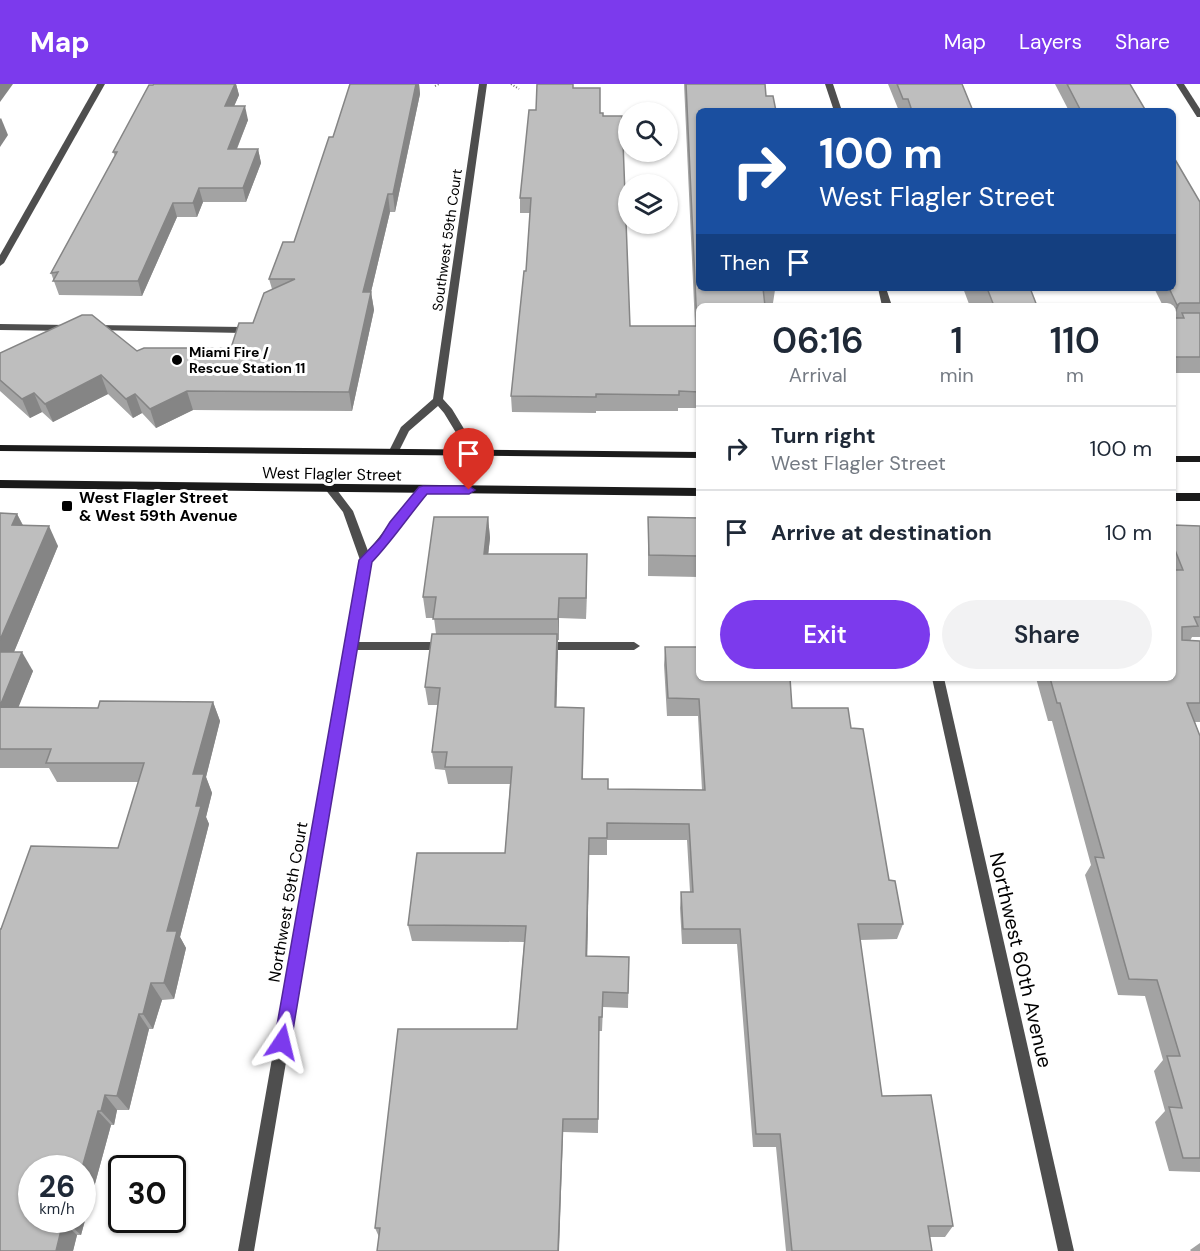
<!DOCTYPE html>
<style>
body{margin:0;font-family:"DM Sans",sans-serif;background:#f2f2f3;color:#1f2937;height:100vh;display:flex;flex-direction:column;font-size:22px;white-space:nowrap}
*{box-sizing:border-box;margin:0}
p{font-size:20px;color:#747a83}
.icon{flex:none;width:33px;height:33px;fill:none;stroke:currentColor;stroke-width:2;stroke-linecap:round;stroke-linejoin:round}
.map{position:relative;flex:1;overflow:hidden}
.panel{position:absolute;left:696px;top:219px;width:480px;height:378px;display:flex;flex-direction:column;background:#fff;border-radius:9px;box-shadow:0 2px 4px #0004}
.panel>*{flex:none}
.top-card{position:absolute;left:696px;top:24px;width:480px;height:183px;border-radius:9px;box-shadow:0 2px 4px #0004;background:#1a4fa0;color:#fff;overflow:hidden}
.fabs{position:absolute;left:618px;top:18px;display:grid;gap:12px}
.fabs a{display:grid;place-items:center;width:60px;height:60px;border-radius:50%;background:#fff;box-shadow:0 2px 4px #0004;font-size:30px}
.speed{position:absolute;left:18px;top:1071px;display:flex;gap:12px;font-size:30px;font-weight:700;text-align:center}
.speed>*{display:grid;place-content:center;width:78px;height:78px;border-radius:50%;background:#fff;box-shadow:0 2px 4px #0004;line-height:1}
.speed small{font-size:15px;font-weight:400}
.speed .limit{border:3px solid #111;border-radius:9px;background:#fff;color:#111}
.pin{position:absolute;display:grid;place-items:center;width:51px;height:51px;color:#fff;margin:-62px -26px;border-radius:50% 50% 50% 0;rotate:-45deg;box-shadow:0 0 6px #0007}
.pin .icon{rotate:45deg}
.me{position:absolute;width:66px;margin:-33px;rotate:10deg;stroke-linejoin:round;filter:drop-shadow(0 0 4px #0008)}
.turn{display:flex;align-items:center;gap:21px;height:126px;padding:0 24px;font-size:27px}
.turn .icon{width:78px;height:78px;stroke-width:2.5}
.turn b{display:block;font-size:42px;line-height:51px}
.then{display:flex;align-items:center;height:57px;padding:0 24px;background:#0003;gap:12px;font-size:22px}
.eta{display:flex;justify-content:space-evenly;align-items:center;height:102px;text-align:center}
.eta b{font-size:36px;font-weight:600;line-height:42px}
.cta{display:flex;gap:12px;margin-top:auto;padding:12px 24px}
.cta a{flex:1;height:69px;border-radius:36px;background:#7c3aed;color:#fff;font-size:24px;font-weight:600;line-height:69px;text-align:center}
.cta a+a{background:#f2f2f3;color:#1f2937}
ul{padding:0;list-style:none}
li{display:flex;align-items:center;gap:18px;height:84px;padding:0 24px;border-top:2px solid #e0e1e3}
li div{flex:1}
li b{display:block;font-size:22px}
li em{font-style:normal}
header{display:flex;align-items:center;gap:36px;box-sizing:border-box;height:84px;padding:0 30px;background:#7c3aed;color:#fff}
header strong{font-size:28px}
nav{display:flex;gap:33px;margin-inline-start:auto;font-size:21px}
.map>svg:first-child{display:block}
</style>
<header>
<strong>Map</strong>
<nav><a>Map</a><a>Layers</a><a>Share</a></nav>
</header>
<div class="map">
<svg width="1200" height="1167" viewBox="0 0 1200 1167">
<rect width="100%" height="100%" fill="#fff"/>
<g fill="none" stroke-linecap="round" stroke-linejoin="round">
<g stroke="#707070" stroke-width="2" stroke-dasharray="1 2" stroke-linecap="butt">
<polyline points="511,0 519,5"/>
<polyline points="435,2 439,0"/>
</g>
<g fill="#4e4e4e" fill-rule="evenodd">
<polygon points="0,240 68,241 73,244 68,247 0,246"/>
<polygon points="94,241 243,243 248,246 243,249 91,246 89,244"/>
<polygon points="350,558 445,558 451,562 445,566 350,566 344,562"/>
<polygon points="544,558 634,558 640,562 634,566 544,566 538,562"/>
</g>
<g fill="#4e4e4e" fill-rule="evenodd">
<polygon points="97,0 105,0 4,179 0,182 0,171"/>
<polygon points="479,0 487,0 443,315 452,325 478,368 477,370 469,370 444,329 438,322 409,347 398,369 394,370 389,367 401,343 433,315"/>
<polygon points="825,0 833,0 842,27 834,27"/>
<polygon points="1176,0 1184,0 1200,25 1200,33 1197,33"/>
<polygon points="878,204 886,204 892,222 882,222"/>
<polygon points="330,401 334,402 353,427 368,467 419,403 427,403 428,406 371,477 254,1167 238,1167 360,476 343,428 325,405"/>
<polygon points="932,594 944,594 1074,1167 1058,1167"/>
</g>
<g fill="#1b1b1b" fill-rule="evenodd">
<polygon points="0,361 699,368 699,374 0,367"/>
<rect x="1173" y="372" width="27" height="6"/>
<polygon points="0,396 699,404 699,412 0,404"/>
<rect x="1173" y="409" width="27" height="8"/>
</g>
</g>
<g fill="#a3a3a3">
<polygon points="154,0 236,0 239,11 234,22 248,36 237,65 258,65 261,79 246,118 203,118 197,133 177,133 142,212 59,211 51,189 115,72 113,68"/>
<polygon points="350,0 419,0 420,10 395,128 390,128 371,208 374,226 352,327 193,326 156,344 142,329 133,334 108,310 53,338 42,328 30,334 0,307 0,269 137,267 231,264 253,239 272,205 269,195 294,158 333,53"/>
<polygon points="573,0 573,4 603,32 630,242 695,242 684,0 765,0 699,204 803,204 803,206 775,206 773,219 699,222 699,324 678,324 678,327 596,327 596,329 512,328 511,312 526,187 530,129 520,129 520,114 536,26"/>
<polygon points="888,0 962,0 973,27 899,27"/>
<polygon points="1055,0 1130,0 1146,27 1069,27"/>
<polygon points="1200,118 1200,289 1173,289 1173,222 1163,222 1154,204 1173,204"/>
<polygon points="963,204 1030,204 1037,222 984,222 983,220 969,220"/>
<polygon points="0,429 17,430 23,441 58,462 14,568 33,587 18,623 98,624 213,618 220,637 206,693 212,709 206,733 209,740 180,853 186,864 174,915 162,916 153,945 149,945 129,1026 117,1026 114,1041 111,1041 81,1151 77,1151 73,1167 0,1167 1,845 118,764 139,698 57,698 49,684 0,684"/>
<polygon points="488,433 490,454 488,470 587,470 586,535 559,534 559,556 558,556 556,623 584,624 583,695 608,705 702,706 698,632 667,632 664,581 665,563 792,624 851,644 889,796 903,840 897,855 860,856 882,1012 953,1142 945,1153 930,1153 932,1167 786,1167 776,1063 753,1063 737,860 682,860 680,824 681,808 690,808 687,756 607,756 607,771 589,771 587,872 629,873 628,924 603,923 602,947 599,947 598,1049 563,1048 379,1153 375,1144 517,945 524,858 412,857 408,841 505,769 510,700 448,700 445,686 435,685 432,668 438,621 428,621 425,603 436,550 434,534 426,534 423,513"/>
<polygon points="648,433 699,434 699,493 648,492"/>
<polygon points="1173,441 1200,442 1200,553 1192,553 1190,557 1200,557 1200,638 1195,638 1200,652 1200,1088 1169,1087 1155,1038 1165,1027 1154,987 1163,976 1145,912 1118,911 1085,791 1091,781 1052,637 1048,637 1036,594 1173,594"/>
<polygon points="1200,1159 1200,1167 1191,1167 1190,1166"/>
</g>
<g fill="#858585">
<polygon points="0,0 13,0 0,18"/>
<polygon points="235,0 236,0 239,11 228,36 225,22"/>
<polygon points="416,0 419,0 420,10 395,128 393,110"/>
<polygon points="245,22 248,36 231,79 228,65"/>
<polygon points="1,34 8,51 0,63 0,35"/>
<polygon points="258,65 261,79 246,118 243,104"/>
<polygon points="199,104 203,118 197,133 193,119"/>
<polygon points="388,110 390,128 371,208 374,226 352,327 349,308 363,208"/>
<polygon points="173,119 177,133 142,212 138,197"/>
<polygon points="1180,219 1173,235 1173,232 1177,221"/>
<polygon points="101,291 108,310 53,338 45,320"/>
<polygon points="187,307 193,326 156,344 150,325"/>
<polygon points="34,309 42,328 30,334 22,315"/>
<polygon points="135,310 142,329 133,334 126,315"/>
<polygon points="17,430 27,450 12,441"/>
<polygon points="488,433 490,454 486,491 484,470"/>
<polygon points="49,442 58,462 6,587 0,576 0,556"/>
<polygon points="587,470 587,491 586,535 586,514"/>
<polygon points="559,514 559,556 558,535"/>
<polygon points="557,550 558,568 556,641 555,623"/>
<polygon points="22,568 33,587 11,642 0,624 0,622"/>
<polygon points="213,618 220,637 206,693 212,709 206,733 209,740 180,853 186,864 174,915 164,899 167,847 196,722 193,690"/>
<polygon points="589,754 589,771 587,888 586,872"/>
<polygon points="151,899 162,916 153,945 143,930"/>
<polygon points="139,930 149,945 129,1026 117,1012"/>
<polygon points="105,1011 117,1026 114,1041 101,1027"/>
<polygon points="98,1027 111,1041 81,1151 68,1139 68,1136 82,1136 82,1084"/>
<polygon points="563,1035 563,1048 559,1167 558,1167"/>
<polygon points="63,1138 77,1151 73,1167 56,1167"/>
</g>
<g fill="#bebebe" stroke="#858585" stroke-width="1.5">
<polygon points="154,0 235,0 225,22 245,22 228,65 258,65 243,104 199,104 193,119 173,119 138,197 53,197 58,188 51,189 117,68 113,68 149,1 153,1"/>
<polygon points="350,0 416,0 393,110 388,110 363,208 371,208 349,308 187,307 150,325 135,310 126,315 101,291 45,320 34,309 22,315 0,296 0,269 82,231 92,231 137,267 144,264 231,264 239,239 253,239 264,209 295,195 269,195 283,158 294,158 329,53 333,53"/>
<polygon points="537,0 573,0 573,4 600,4 600,29 603,29 603,32 622,32 630,242 697,242 686,0 765,0 766,12 773,12 776,27 699,27 699,204 763,204 765,222 699,222 699,308 679,307 679,311 596,310 596,313 511,312 524,187 526,187 531,114 520,114 529,26 536,26"/>
<polygon points="897,0 962,0 973,27 912,27 908,15 903,15"/>
<polygon points="1067,0 1130,0 1146,27 1081,27"/>
<polygon points="1173,72 1200,118 1200,219 1180,219 1177,221 1169,204 1173,204"/>
<polygon points="987,204 1030,204 1037,222 994,222"/>
<polygon points="1182,229 1200,229 1200,273 1173,273 1173,234 1184,234"/>
<polygon points="0,429 17,430 12,441 49,442 0,556"/>
<polygon points="434,433 488,433 484,470 587,470 586,514 559,514 558,535 433,535 436,513 423,513"/>
<polygon points="648,433 699,434 699,472 649,471"/>
<polygon points="1173,441 1200,442 1200,533 1194,533 1198,542 1182,543 1182,556 1200,557 1200,619 1187,619 1200,652 1200,1074 1183,1074 1169,1023 1182,1024 1167,972 1180,972 1157,896 1129,895 1095,773 1104,774 1060,619 1057,619 1050,594 1173,594 1173,486 1183,486 1173,461"/>
<polygon points="432,550 557,550 555,623 584,624 582,695 608,695 608,705 705,706 699,615 668,614 665,563 699,563 699,594 790,594 792,624 848,624 851,644 863,645 889,796 895,797 903,840 858,840 882,1012 931,1011 953,1142 928,1142 932,1167 792,1167 780,1050 756,1050 740,845 683,845 681,808 693,808 689,740 607,739 607,754 589,754 586,872 629,873 628,909 603,908 602,933 599,933 598,1035 563,1035 558,1167 377,1167 380,1144 375,1144 398,945 517,945 526,842 408,841 417,769 505,769 512,683 445,683 447,668 432,668 440,604 425,603"/>
<polygon points="0,568 22,568 0,622"/>
<polygon points="100,617 213,618 193,690 204,690 196,722 201,722 167,847 177,847 164,899 151,899 143,930 139,930 117,1012 105,1011 101,1027 98,1027 82,1084 32,1084 32,1136 68,1136 68,1139 63,1138 56,1167 0,1167 0,845 1,845 31,762 118,764 144,679 46,679 51,665 0,665 0,623 98,624"/>
</g>
<path fill="#7c3aed" stroke="#51269a" stroke-width="1.5" d="M423,402H469L475,406L469,410H427C408,433 392,457 372,478L291,958L289,964L282,966L276,964L274,958L359,476L380,454L390,438L419,403Z"/>
<g fill="#000" stroke="#fff" stroke-width="2">
<circle cx="177" cy="276" r="6"/>
<rect x="61" y="416" width="12" height="12" rx="3"/>
</g>
<g text-anchor="middle" dominant-baseline="central" stroke-width="6" stroke-linejoin="round" paint-order="stroke">
<g font-size="14" fill="#000" stroke="#fff">
<text transform="translate(447 156) rotate(-82)">Southwest 59th Court</text>
</g>
<g font-size="14" font-weight="bold" fill="#000" stroke="#fff" text-anchor="start">
<text x="189" y="268">Miami Fire /<tspan x="189" dy="16">Rescue Station 11</tspan></text>
</g>
<g font-size="16" fill="#000" stroke="#fff">
<text transform="translate(332 390) rotate(1)">West Flagler Street</text>
<text transform="translate(288 818) rotate(-80)">Northwest 59th Court</text>
</g>
<g font-size="16" font-weight="bold" fill="#000" stroke="#fff" text-anchor="start">
<text x="79" y="413">West Flagler Street<tspan x="79" dy="18">&amp; West 59th Avenue</tspan></text>
</g>
<g font-size="20" fill="#000" stroke="#fff">
<text transform="translate(1021 876) rotate(77)">Northwest 60th Avenue</text>
</g>
</g>
</svg>
<div class="fabs">
<a><svg class="icon" aria-label="search" viewBox="0 0 24 24"><circle cx="10" cy="10" r="6"/><path d="M15 15l6 6"/></svg></a>
<a><svg class="icon" aria-label="layers" viewBox="0 0 24 24"><path d="M12 4l9 5-9 5-9-5zM3 14l9 5 9-5"/></svg></a>
</div>
<div class="speed"><div>26<small>km/h</small></div><div class="limit">30</div></div>
<div class="pin" style="left:469px;top:406px;background:#d93025"><svg class="icon" aria-label="arrive" viewBox="0 0 24 24"><path d="M6 21V4h12l-3 4 3 4H6"/></svg></div>
<svg class="me" style="left:282px;top:958px" viewBox="-20 -20 40 40"><path d="M0-17L14 15 0 8-14 15z" fill="#7c3aed" stroke="#fff" stroke-width="4"/></svg>
<div class="top-card">
<div class="turn"><svg class="icon" aria-label="right" viewBox="0 0 24 24"><path d="M7 20v-9h11M14 6l5 5-5 5"/></svg><div><b>100 m</b>West Flagler Street</div></div>
<div class="then">Then<svg class="icon" aria-label="arrive" viewBox="0 0 24 24"><path d="M6 21V4h12l-3 4 3 4H6"/></svg></div>
</div>
<section class="panel">
<div class="eta">
<div><b>06:16</b><p>Arrival</p></div>
<div><b>1</b><p>min</p></div>
<div><b>110</b><p>m</p></div>
</div>
<ul>
<li><svg class="icon" aria-label="right" viewBox="0 0 24 24"><path d="M7 20v-9h11M14 6l5 5-5 5"/></svg><div><b>Turn right</b><p>West Flagler Street</p></div><em>100 m</em></li>
<li><svg class="icon" aria-label="arrive" viewBox="0 0 24 24"><path d="M6 21V4h12l-3 4 3 4H6"/></svg><div><b>Arrive at destination</b></div><em>10 m</em></li>
</ul>
<div class="cta"><a>Exit</a><a>Share</a></div>
</section>
</div>
